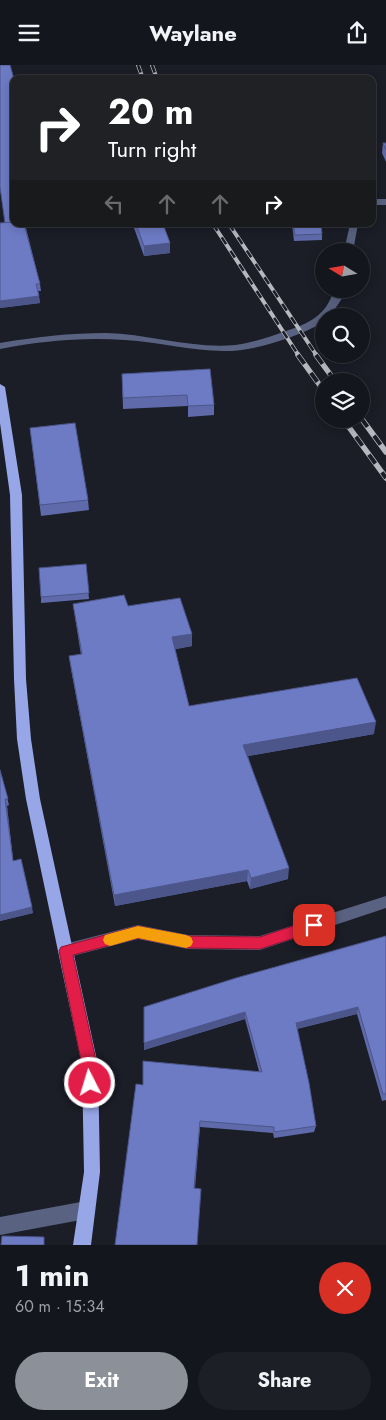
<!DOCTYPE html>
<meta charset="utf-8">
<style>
body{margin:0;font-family:Jost,sans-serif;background:#1d1f26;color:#f1f3f6;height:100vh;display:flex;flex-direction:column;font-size:19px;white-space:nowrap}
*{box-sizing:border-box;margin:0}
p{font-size:16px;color:#9d9fa4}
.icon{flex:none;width:28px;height:28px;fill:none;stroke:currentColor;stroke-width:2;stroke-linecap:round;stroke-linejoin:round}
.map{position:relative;height:1180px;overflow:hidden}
.sheet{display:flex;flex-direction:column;background:#14161d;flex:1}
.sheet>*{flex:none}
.hud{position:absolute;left:10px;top:10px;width:366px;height:152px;border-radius:10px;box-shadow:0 2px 12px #0003,0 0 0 1px #33353b;background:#202124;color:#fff;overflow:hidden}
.needle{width:32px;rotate:281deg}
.fabs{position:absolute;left:315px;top:178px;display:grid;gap:10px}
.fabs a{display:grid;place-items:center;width:55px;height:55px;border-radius:50%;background:#14161d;box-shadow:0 2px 12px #0003,0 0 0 1px #33353b;font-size:25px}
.pin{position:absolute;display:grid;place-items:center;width:42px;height:42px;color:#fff;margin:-21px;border-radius:10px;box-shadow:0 2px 8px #0006}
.me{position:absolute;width:55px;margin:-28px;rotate:355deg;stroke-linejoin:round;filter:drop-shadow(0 0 4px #0008)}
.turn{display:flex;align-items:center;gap:18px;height:105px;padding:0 15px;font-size:22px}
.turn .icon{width:65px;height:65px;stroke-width:2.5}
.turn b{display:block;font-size:35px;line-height:42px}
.lanes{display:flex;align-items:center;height:48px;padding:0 15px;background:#0003;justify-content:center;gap:25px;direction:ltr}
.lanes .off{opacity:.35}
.round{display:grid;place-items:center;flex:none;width:52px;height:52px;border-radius:26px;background:#1d1f26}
.headline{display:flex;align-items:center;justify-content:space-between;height:85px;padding:0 15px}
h1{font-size:30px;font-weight:700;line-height:38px}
.cta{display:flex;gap:10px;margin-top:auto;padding:10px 15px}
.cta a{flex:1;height:58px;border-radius:30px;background:#8c9099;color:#fff;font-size:20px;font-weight:700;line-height:58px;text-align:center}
.cta a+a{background:#1d1f26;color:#f1f3f6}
header{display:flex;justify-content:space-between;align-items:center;height:65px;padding:0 15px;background:#14161d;font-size:22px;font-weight:700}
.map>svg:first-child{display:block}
</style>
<header><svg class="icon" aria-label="menu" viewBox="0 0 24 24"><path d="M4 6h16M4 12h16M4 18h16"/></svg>Waylane<svg class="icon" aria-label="share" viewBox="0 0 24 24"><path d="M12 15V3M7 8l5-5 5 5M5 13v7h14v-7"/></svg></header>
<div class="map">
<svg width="386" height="1180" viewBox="0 0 386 1180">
<rect width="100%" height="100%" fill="#1b1d27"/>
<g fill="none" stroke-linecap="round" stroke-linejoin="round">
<g fill="#5a6281" fill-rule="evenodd">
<rect x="372" y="134" width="14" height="6"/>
<polygon points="350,159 358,159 353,186 344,186"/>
<path d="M334,224H344L341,235L330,251H324L322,258C294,273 256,286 224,286C191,286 158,277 125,275C83,272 41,276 0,284V278C35,272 70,268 106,268C149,269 192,284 235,280C252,278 270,272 286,266C310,258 327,250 334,224Z"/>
<polygon points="386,831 386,843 260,885 188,884 138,874 65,893 60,891 58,886 60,881 65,879 138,860 188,870 260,871"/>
<polygon points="86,1136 92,1139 95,1145 92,1151 86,1154 0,1170 0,1152"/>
</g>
<polygon fill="#97a6e7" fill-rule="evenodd" points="0,319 5,322 22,430 26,614 31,674 40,734 98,1000 100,1107 91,1180 73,1180 84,1107 82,1000 26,734 17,674 14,614 10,430 0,358"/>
<g stroke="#b6b8bf" stroke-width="4">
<g id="rail-far1">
<polyline points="138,0 143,14"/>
<polyline points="152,0 157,14"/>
<polyline points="213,159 299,291"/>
<polyline points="229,159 317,291"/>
</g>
</g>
<g stroke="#b6b8bf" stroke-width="5.5">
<g id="rail">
<polyline points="298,290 324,326"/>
<polyline points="316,290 335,316"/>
<polyline points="361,353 386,387"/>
<polyline points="343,354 386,413"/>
</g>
</g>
<use href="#rail-far1" stroke="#1b1d27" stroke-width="2.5" stroke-dasharray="8" stroke-linecap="butt"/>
<use href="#rail" stroke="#1b1d27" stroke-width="4" stroke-dasharray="11" stroke-linecap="butt"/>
</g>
<g fill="#5e6aa9">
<polygon points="383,78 386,78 386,97 382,88"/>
<polygon points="0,158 54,159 54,161 26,163 40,219 41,226 38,226 40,238 0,243"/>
<polygon points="134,159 163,159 170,178 170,188 144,191 134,163"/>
<polygon points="292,159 321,159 322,169 322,175 294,176"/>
<polygon points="210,304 214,340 214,350 188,352 188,341 123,344 122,309"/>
<polygon points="30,363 88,435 89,445 41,451"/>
<polygon points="86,499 89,534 41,538 41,532"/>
<polygon points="73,539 128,541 192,569 192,581 175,584 189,641 374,669 248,691 288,814 250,824 247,816 115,841 71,604 69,591 81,590"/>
<polygon points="0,705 9,740 7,741 13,796 33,848 0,856"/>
<polygon points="386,871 386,1035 382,1036 357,949 297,964 316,1061 314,1067 274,1073 273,1068 200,1062 195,1123 143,1020 259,1006 245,954 144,985 144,978"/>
</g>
<g fill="#4c568a">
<polygon points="170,178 170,188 144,191 144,181"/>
<polygon points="39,231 40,238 0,243 0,236"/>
<polygon points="192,569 192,581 172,585 172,572"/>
<polygon points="376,657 374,669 243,692 243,680"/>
<polygon points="5,734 7,741 14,802 13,796"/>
<polygon points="289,803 288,814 250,824 251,813"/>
<polygon points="248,805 247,816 115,841 114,830"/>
<polygon points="32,842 33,848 0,856 0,850"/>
<polygon points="358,942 357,949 295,964 296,958"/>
<polygon points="245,947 245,954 144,985 144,978"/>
</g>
<g fill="#6d7bc5" stroke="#4c568a">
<polygon points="0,0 10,0 14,14 14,157 5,158 0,122"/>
<polygon points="383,78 386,78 386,85"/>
<polygon points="14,157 14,159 24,159 40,219 36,219 39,231 0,236 0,158"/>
<polygon points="136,159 163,159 170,178 144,181"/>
<polygon points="293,159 321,159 322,169 295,170"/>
<polygon points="210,304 214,340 188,341 187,330 123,333 122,309"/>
<polygon points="75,358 88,435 40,440 30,363"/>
<polygon points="86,499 89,528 41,532 39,503"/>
<polygon points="124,530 128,541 180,533 192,569 172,572 189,641 357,613 376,657 243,680 289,803 251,813 248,805 114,830 69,591 82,589 73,539"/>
<polygon points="0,705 8,734 5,734 13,796 21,794 32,842 0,850"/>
<polygon points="386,871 386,1029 383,1029 358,942 296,958 309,1018 316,1061 274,1067 274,1062 200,1056 194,1123 201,1124 197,1180 115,1180 136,1019 143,1020 143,996 262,1007 245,947 144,978 144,942 236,913"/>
<polygon points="2,1171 44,1172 44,1180 1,1180"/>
</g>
<polygon fill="#e11d48" stroke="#92132f" points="314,854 319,856 321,860 319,865 260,884 188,883 138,873 73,890 97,1000 97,1018 95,1023 90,1025 85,1023 82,1000 59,886 61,882 138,861 188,871 260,872"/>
<polygon fill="#f59e0b" points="138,861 186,870 191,872 193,877 191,881 186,883 138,873 110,881 105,879 103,875 105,870"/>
</svg>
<div class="fabs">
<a><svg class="needle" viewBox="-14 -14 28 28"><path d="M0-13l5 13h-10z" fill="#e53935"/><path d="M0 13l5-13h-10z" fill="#9d9fa4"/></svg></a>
<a><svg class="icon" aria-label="search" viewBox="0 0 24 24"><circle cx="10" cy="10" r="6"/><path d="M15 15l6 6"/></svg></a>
<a><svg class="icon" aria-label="layers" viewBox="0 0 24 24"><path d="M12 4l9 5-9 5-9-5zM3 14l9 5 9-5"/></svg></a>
</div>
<div class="pin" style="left:314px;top:860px;background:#d93025"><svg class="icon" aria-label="arrive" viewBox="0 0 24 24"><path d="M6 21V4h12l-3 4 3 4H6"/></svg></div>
<svg class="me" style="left:90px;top:1018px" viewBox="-20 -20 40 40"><circle r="17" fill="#e11d48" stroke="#fff" stroke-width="3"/><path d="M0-11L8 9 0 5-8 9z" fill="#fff"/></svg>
<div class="hud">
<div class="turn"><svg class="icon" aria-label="right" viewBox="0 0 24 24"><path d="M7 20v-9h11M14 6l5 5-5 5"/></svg><div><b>20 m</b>Turn right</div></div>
<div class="lanes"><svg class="icon off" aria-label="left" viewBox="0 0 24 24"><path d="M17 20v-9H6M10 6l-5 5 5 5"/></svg><svg class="icon off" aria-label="ahead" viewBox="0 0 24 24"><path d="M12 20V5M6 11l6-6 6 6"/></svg><svg class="icon off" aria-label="ahead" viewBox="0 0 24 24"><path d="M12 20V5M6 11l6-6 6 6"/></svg><svg class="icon" aria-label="right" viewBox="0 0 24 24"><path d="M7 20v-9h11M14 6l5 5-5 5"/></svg></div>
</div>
</div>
<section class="sheet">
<div class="headline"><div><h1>1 min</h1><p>60 m · 15:34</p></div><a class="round" style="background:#d93025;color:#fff"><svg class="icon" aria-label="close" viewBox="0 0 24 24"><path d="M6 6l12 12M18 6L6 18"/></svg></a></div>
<div class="cta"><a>Exit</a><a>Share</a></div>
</section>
